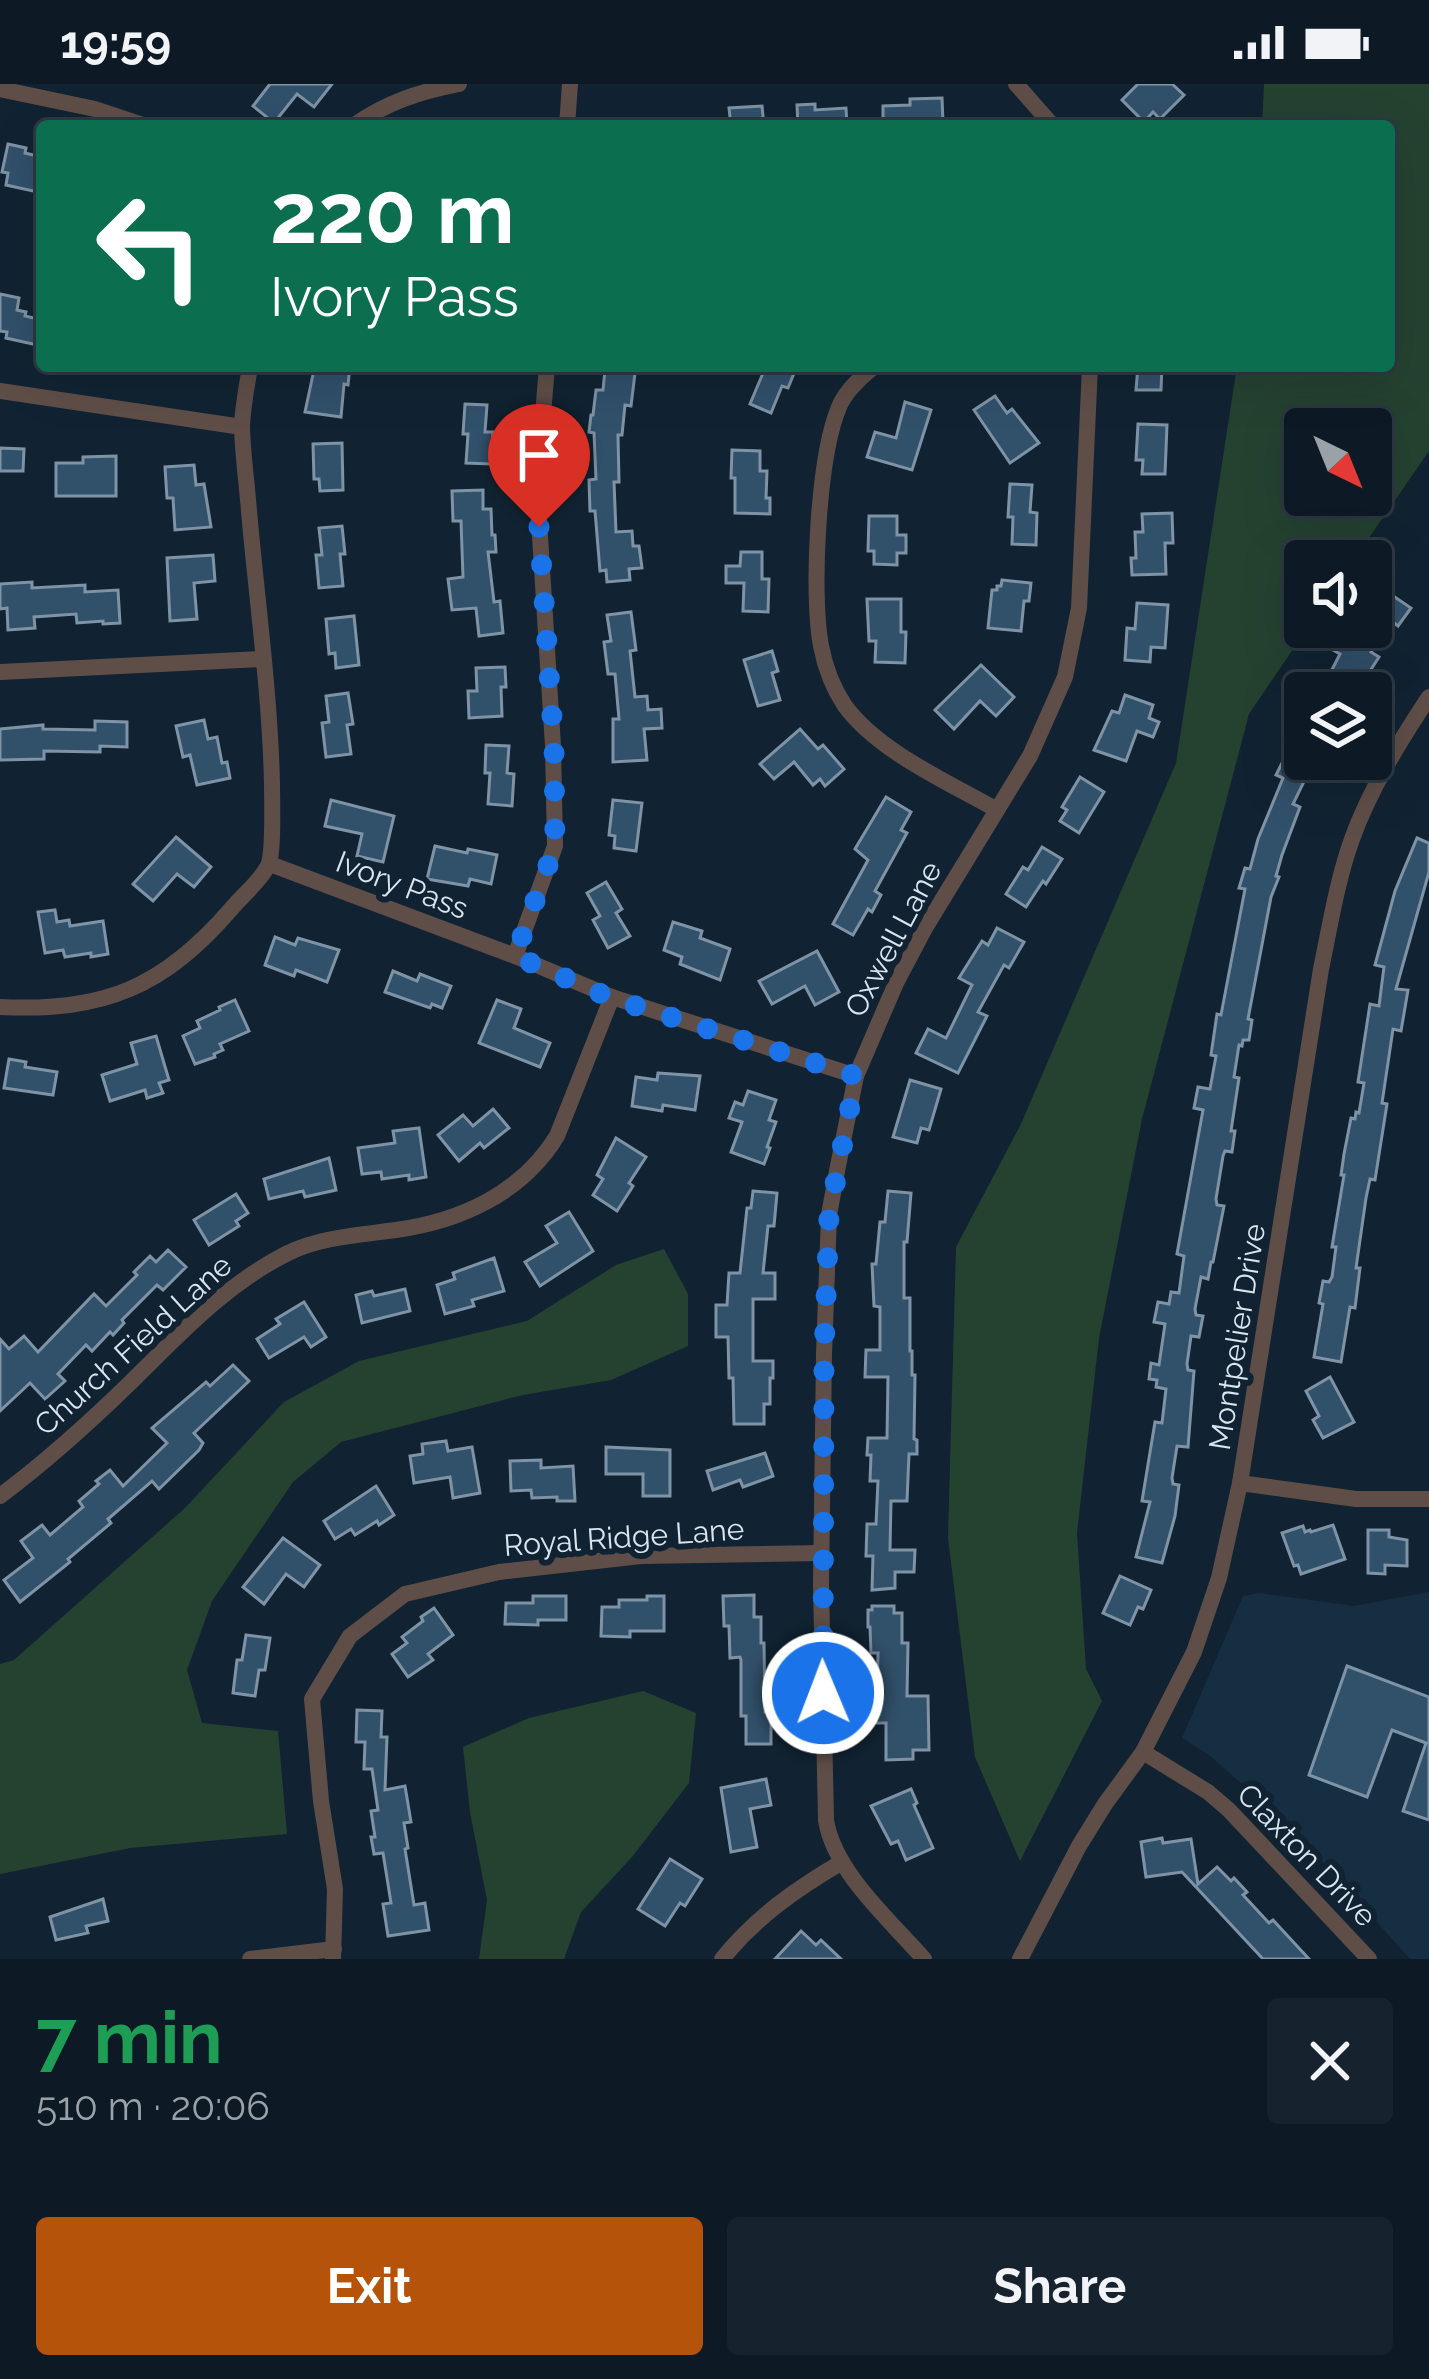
<!DOCTYPE html>
<meta charset="utf-8">
<style>
body{margin:0;font-family:Raleway,sans-serif;background:#16232e;color:#f1f3f6;height:100vh;display:flex;flex-direction:column;font-size:45px;white-space:nowrap}
*{box-sizing:border-box;margin:0}
p{font-size:39px;color:#9aa1a7}
.icon{flex:none;width:66px;height:66px;fill:none;stroke:currentColor;stroke-width:2;stroke-linecap:round;stroke-linejoin:round}
.map{position:relative;height:1875px;overflow:hidden}
.panel{display:flex;flex-direction:column;background:#0d1a26;flex:1}
.panel>*{flex:none}
.banner{position:absolute;left:36px;top:36px;width:1359px;height:252px;border-radius:12px;box-shadow:0 12px 48px #0002,0 0 0 3px #2d3843;background:#0b6e4f;color:#fff;overflow:hidden}
.needle{width:78px;rotate:137deg}
.buttons{position:absolute;left:1284px;top:324px;display:grid;gap:24px}
.buttons a{display:grid;place-items:center;width:108px;height:108px;border-radius:12px;background:#0d1a26;box-shadow:0 12px 48px #0002,0 0 0 3px #2d3843;font-size:60px}
.pin{position:absolute;display:grid;place-items:center;width:102px;height:102px;color:#fff;margin:-123px -51px;border-radius:50% 50% 50% 0;rotate:-45deg;box-shadow:0 0 12px #0007}
.pin .icon{rotate:45deg}
.me{position:absolute;width:132px;margin:-66px;rotate:359deg;stroke-linejoin:round;filter:drop-shadow(0 0 9px #0008)}
.turn{display:flex;align-items:center;gap:42px;height:252px;padding:0 36px;font-size:54px}
.turn .icon{width:156px;height:156px;stroke-width:2.5}
.turn b{display:block;font-size:84px;line-height:102px}
.round{display:grid;place-items:center;flex:none;width:126px;height:126px;border-radius:12px;background:#16232e}
.overview{display:flex;align-items:center;justify-content:space-between;height:204px;padding:0 36px}
h1{font-size:72px;font-weight:700;line-height:90px;color:#1e9e55}
.primary-button{display:flex;gap:24px;margin-top:auto;padding:24px 36px}
.primary-button a{flex:1;height:138px;border-radius:12px;background:#b45309;color:#fff;font-size:48px;font-weight:700;line-height:138px;text-align:center}
.primary-button a+a{background:#16232e;color:#f1f3f6}
.status{display:flex;justify-content:space-between;align-items:center;height:84px;padding:0 60px;background:#0d1a26;direction:ltr}
.status svg{height:33px;fill:currentColor}
.map>svg:first-child{display:block}
</style>
<div class="status"><b>19:59</b><svg viewBox="0 0 49 12"><path d="M0 12V9h3v3zM5 12V6h3v6zM10 12V3h3v9zM15 12V0h3v12zM26 1h20v11H26zM47 4h2v5h-2z"/></svg></div>
<div class="map">
<svg width="1429" height="1875" viewBox="0 0 1429 1875">
<rect width="100%" height="100%" fill="#112332"/>
<polygon fill="#162e41" points="1429,1508 1429,1875 1410,1875 1290,1742 1209,1671 1182,1654 1243,1512 1259,1509 1354,1522"/>
<g fill="#254231" fill-rule="evenodd">
<path d="M1264,0H1429V367L1353,477H1305V543H1308L1249,630L1142,1035L1099,1254L1077,1449L1086,1585L1102,1617L1020,1777L975,1673L948,1454L956,1163L1021,1040L1176,679L1237,282H1389V42H1262ZM1305,345H1371V411H1305Z"/>
<polygon points="664,1165 688,1210 688,1262 611,1296 523,1311 341,1358 293,1398 212,1517 187,1586 202,1639 278,1647 287,1750 130,1764 0,1790 0,1580 14,1576 185,1424 284,1318 359,1277 527,1237 616,1181"/>
<polygon points="643,1607 696,1629 689,1699 632,1773 581,1828 564,1875 479,1875 487,1816 470,1728 463,1663 529,1634"/>
</g>
<g fill="#31506a" stroke="#7e93a5" stroke-width="3">
<polygon points="270,0 332,0 314,23 297,10 274,39 253,22"/>
<polygon points="1138,0 1172,0 1184,11 1160,35 1153,28 1144,38 1122,16"/>
<polygon points="942,14 943,38 931,39 931,42 883,42 883,22 910,21 910,15"/>
<polygon points="815,20 815,26 846,24 847,42 798,42 797,21"/>
<polygon points="762,22 764,42 731,42 729,24"/>
<polygon points="8,60 26,64 25,69 42,73 42,109 6,101 8,89 2,88"/>
<polygon points="0,210 19,214 17,226 26,228 25,232 42,236 37,261 6,254 7,248 0,247"/>
<polygon points="320,282 350,282 348,301 344,300 341,333 305,328 314,286 319,287"/>
<polygon points="766,282 783,282 795,287 788,304 782,302 771,329 750,320"/>
<polygon points="1138,282 1162,282 1161,306 1136,306"/>
<polygon points="605,286 635,289 631,322 625,321 622,351 618,351 619,398 614,398 616,448 632,447 633,462 639,462 642,484 629,485 630,496 607,498 606,486 600,487 595,427 590,427 589,396 596,395 594,349 589,348 591,331 593,331 596,306 603,306"/>
<polygon points="995,312 1007,329 1012,325 1039,359 1010,379 974,326"/>
<polygon points="905,318 931,326 912,386 867,373 875,348 896,354"/>
<polygon points="465,320 487,321 485,348 493,348 491,380 466,379 468,350 463,350"/>
<polygon points="1138,340 1167,341 1165,390 1142,390 1143,376 1136,376"/>
<polygon points="342,359 343,406 320,407 319,395 314,395 313,360"/>
<polygon points="0,364 24,365 23,387 0,387"/>
<polygon points="732,366 760,367 760,387 767,387 766,414 770,414 770,430 735,429 735,394 731,394"/>
<polygon points="116,372 116,412 56,412 56,379 83,379 83,373"/>
<polygon points="194,381 196,401 204,400 211,443 175,446 173,414 167,414 165,383"/>
<polygon points="1010,400 1032,401 1030,428 1037,429 1036,461 1012,460 1013,433 1008,433"/>
<polygon points="483,406 483,425 491,425 492,451 495,451 496,468 488,468 494,518 500,517 503,549 479,552 476,524 452,526 448,495 463,493 461,437 453,437 452,407"/>
<polygon points="1172,429 1173,459 1165,459 1166,490 1132,491 1131,474 1136,474 1135,448 1143,448 1142,430"/>
<polygon points="869,432 897,432 897,451 906,451 906,469 897,469 897,481 874,480 874,467 868,467"/>
<polygon points="342,442 345,470 340,470 343,502 319,504 316,471 322,471 319,444"/>
<polygon points="741,468 762,468 762,495 769,495 768,528 743,527 744,499 726,499 726,482 740,482"/>
<polygon points="213,471 215,497 194,499 197,535 170,537 167,474"/>
<polygon points="1002,496 1031,499 1029,517 1024,517 1021,547 988,544 992,506 997,506 997,502 1001,502"/>
<polygon points="32,498 32,504 85,501 85,508 118,506 120,539 103,540 103,537 77,539 76,530 34,533 35,544 8,546 7,524 0,525 0,500"/>
<polygon points="1383,505 1411,524 1398,542 1393,538 1390,544 1388,542 1371,568 1379,573 1368,590 1364,588 1350,609 1320,609 1340,570 1333,566 1348,543 1371,543 1371,521"/>
<polygon points="867,515 901,515 901,548 906,548 905,579 875,578 876,557 869,557"/>
<polygon points="1137,519 1168,521 1165,564 1151,563 1150,578 1125,576 1127,544 1135,545"/>
<polygon points="631,528 636,566 630,567 635,613 647,612 648,626 661,625 662,644 644,645 647,676 613,678 613,635 619,635 615,590 608,590 604,558 611,557 607,531"/>
<polygon points="354,532 359,581 336,584 335,569 329,570 326,535"/>
<polygon points="772,567 778,587 772,589 780,616 758,622 744,576"/>
<polygon points="981,581 1014,613 996,632 980,617 954,645 935,626"/>
<polygon points="505,583 506,603 501,603 502,632 469,634 468,607 477,607 476,584"/>
<polygon points="348,609 353,640 347,641 351,670 326,673 322,639 329,638 326,612"/>
<polygon points="1125,611 1153,621 1149,634 1159,638 1153,653 1137,647 1126,677 1094,666 1112,627 1119,629"/>
<polygon points="1305,633 1305,675 1315,675 1293,720 1300,723 1282,771 1276,792 1279,793 1271,813 1248,935 1252,936 1249,956 1243,956 1242,962 1239,961 1234,993 1239,994 1231,1047 1235,1047 1232,1068 1225,1067 1223,1072 1216,1115 1217,1121 1224,1122 1213,1178 1211,1178 1208,1195 1201,1193 1195,1225 1196,1231 1203,1232 1199,1253 1191,1252 1187,1280 1188,1286 1194,1287 1188,1363 1177,1362 1172,1394 1173,1400 1179,1401 1175,1432 1162,1479 1136,1473 1150,1418 1142,1417 1155,1338 1162,1339 1166,1305 1156,1303 1157,1296 1149,1295 1151,1279 1159,1281 1165,1240 1154,1238 1158,1218 1169,1220 1171,1208 1179,1209 1184,1172 1177,1170 1203,1026 1194,1024 1198,1003 1210,1005 1216,972 1211,971 1217,930 1221,931 1245,805 1239,804 1245,784 1250,785 1258,755 1283,694 1276,691"/>
<polygon points="204,636 208,655 217,653 222,679 227,678 230,694 197,701 190,671 183,673 176,642"/>
<polygon points="95,637 127,638 127,663 100,662 100,668 44,667 44,675 0,676 0,645 43,641 43,645 95,646"/>
<polygon points="800,645 818,665 823,661 844,685 825,702 820,695 813,701 794,678 774,695 760,680"/>
<polygon points="486,661 509,662 507,689 514,690 512,722 488,720 490,689 485,689"/>
<polygon points="1080,693 1104,708 1079,749 1060,737 1067,726 1062,723"/>
<polygon points="886,713 911,728 901,746 907,749 875,807 881,811 872,828 868,825 853,851 833,840 868,776 855,765"/>
<polygon points="331,716 394,732 383,778 357,772 362,750 325,742"/>
<polygon points="613,716 642,719 636,767 614,764 615,752 609,751"/>
<polygon points="176,753 211,783 194,803 177,790 153,817 133,800"/>
<polygon points="1417,754 1429,759 1429,788 1396,905 1408,906 1401,947 1393,945 1382,1019 1387,1020 1375,1096 1370,1095 1366,1114 1356,1184 1360,1184 1355,1224 1350,1223 1341,1278 1314,1273 1323,1220 1319,1219 1323,1197 1329,1198 1332,1193 1336,1163 1332,1163 1344,1091 1341,1091 1344,1070 1351,1034 1355,1035 1356,1028 1359,1029 1364,999 1358,998 1370,920 1379,922 1384,883 1375,881 1395,807"/>
<polygon points="435,762 467,769 468,765 497,771 491,800 470,795 468,802 427,795"/>
<polygon points="1042,763 1062,775 1046,800 1043,797 1026,823 1006,810 1023,783 1028,786"/>
<polygon points="606,798 622,825 616,829 630,852 608,864 593,836 600,832 587,809"/>
<polygon points="55,826 57,838 69,836 70,842 103,837 108,870 91,873 91,869 65,873 63,866 45,869 38,828"/>
<polygon points="673,838 702,847 700,854 730,865 720,896 680,880 682,873 664,866"/>
<polygon points="997,844 1024,858 1009,884 1004,881 978,928 987,932 958,989 916,969 928,945 946,954 972,901 959,894 982,857 988,861"/>
<polygon points="275,853 295,861 298,854 339,866 327,898 296,886 294,892 265,881"/>
<polygon points="817,867 839,908 815,921 805,902 772,920 759,897"/>
<polygon points="393,887 417,897 420,890 451,902 442,924 432,920 430,924 385,908"/>
<polygon points="235,916 249,947 220,960 223,966 214,970 215,973 195,980 183,952 200,944 197,937 220,926 219,923"/>
<polygon points="497,916 521,925 514,944 550,959 540,983 479,959"/>
<polygon points="156,952 169,996 159,999 163,1009 147,1014 145,1006 110,1017 102,991 137,980 131,959"/>
<polygon points="9,975 26,978 25,983 57,988 53,1011 4,1004"/>
<polygon points="658,989 700,992 695,1026 663,1021 662,1027 632,1022 636,993 657,996"/>
<polygon points="910,996 941,1005 929,1046 921,1044 917,1059 893,1053"/>
<polygon points="748,1007 776,1016 769,1036 776,1038 767,1063 770,1064 764,1080 731,1068 742,1038 729,1034 735,1018 743,1021"/>
<polygon points="493,1025 509,1044 484,1064 480,1059 459,1077 438,1051 463,1031 473,1042"/>
<polygon points="419,1044 426,1093 409,1096 409,1091 382,1095 381,1088 362,1090 358,1064 395,1059 393,1047"/>
<polygon points="616,1054 646,1073 629,1099 633,1102 617,1127 593,1111 603,1095 597,1091"/>
<polygon points="329,1074 336,1106 305,1113 303,1107 269,1115 264,1095"/>
<polygon points="753,1107 777,1109 774,1142 768,1142 763,1189 775,1189 775,1215 753,1215 753,1277 773,1277 773,1294 770,1294 770,1320 764,1320 764,1340 734,1340 733,1294 729,1294 728,1253 716,1253 716,1221 727,1221 729,1189 740,1189 747,1124 751,1124"/>
<polygon points="888,1107 911,1109 907,1158 904,1158 904,1214 910,1214 910,1267 912,1267 912,1291 915,1291 914,1355 917,1356 917,1370 909,1370 907,1417 891,1417 890,1466 915,1466 914,1488 895,1488 895,1504 872,1506 873,1472 866,1472 867,1440 876,1440 878,1397 870,1397 871,1371 867,1371 868,1354 887,1354 888,1293 865,1293 866,1266 880,1266 880,1223 874,1222 872,1180 876,1180 880,1138 885,1138"/>
<polygon points="236,1110 248,1129 236,1137 239,1142 209,1161 194,1136"/>
<polygon points="569,1128 593,1167 540,1202 525,1178 557,1159 546,1142"/>
<polygon points="168,1166 186,1183 163,1206 157,1201 122,1236 124,1239 113,1251 110,1248 92,1267 86,1261 58,1290 65,1297 45,1315 30,1299 0,1327 0,1255 9,1265 24,1252 38,1268 94,1210 106,1222 137,1191 134,1188 150,1172 156,1178"/>
<polygon points="494,1174 504,1207 472,1216 474,1222 445,1230 437,1201 455,1195 453,1189"/>
<polygon points="405,1205 410,1227 362,1239 356,1211 372,1207 374,1212"/>
<polygon points="304,1218 326,1253 311,1263 304,1253 269,1274 257,1255 280,1240 276,1235"/>
<polygon points="233,1281 249,1297 194,1349 203,1359 199,1366 159,1405 152,1397 108,1435 111,1439 68,1475 70,1478 20,1518 4,1496 33,1474 21,1457 42,1441 50,1451 83,1423 79,1417 99,1400 96,1397 110,1386 123,1402 167,1359 152,1344 206,1298 210,1302"/>
<polygon points="1330,1293 1354,1338 1323,1354 1313,1336 1319,1332 1306,1307"/>
<polygon points="446,1357 448,1367 472,1363 480,1409 453,1414 450,1393 414,1399 410,1372 423,1370 422,1360"/>
<polygon points="606,1363 670,1366 670,1412 643,1412 643,1390 606,1390"/>
<polygon points="765,1369 773,1392 743,1403 740,1396 713,1406 707,1387"/>
<polygon points="541,1376 541,1384 573,1382 575,1417 557,1417 557,1413 532,1414 531,1406 511,1407 510,1377"/>
<polygon points="376,1402 394,1431 379,1441 377,1437 355,1451 351,1445 335,1455 324,1437"/>
<polygon points="1333,1441 1345,1475 1301,1490 1298,1481 1294,1482 1282,1449 1303,1442 1305,1448 1310,1446 1311,1448"/>
<polygon points="1368,1446 1389,1446 1389,1453 1407,1456 1407,1482 1385,1481 1385,1490 1368,1489"/>
<polygon points="283,1454 320,1481 304,1503 286,1490 264,1520 243,1503"/>
<polygon points="1120,1492 1151,1506 1143,1525 1138,1523 1130,1541 1103,1529"/>
<polygon points="754,1511 754,1533 761,1533 761,1559 764,1559 765,1628 771,1628 771,1660 746,1660 746,1632 741,1632 741,1576 740,1573 730,1574 729,1542 724,1542 723,1512"/>
<polygon points="533,1512 566,1512 566,1536 538,1536 538,1541 505,1540 506,1519 533,1519"/>
<polygon points="647,1512 664,1512 664,1547 630,1547 630,1553 601,1552 602,1523 619,1523 619,1516 647,1516"/>
<polygon points="872,1522 894,1522 894,1529 902,1529 902,1559 908,1559 907,1612 928,1612 929,1666 913,1666 913,1675 886,1676 886,1639 866,1639 866,1612 877,1612 878,1569 871,1569 870,1543 868,1543 868,1526 872,1526"/>
<polygon points="434,1524 453,1551 428,1570 433,1576 408,1593 392,1570 407,1559 402,1553 423,1537 421,1533"/>
<polygon points="246,1551 270,1554 265,1586 259,1586 255,1612 233,1609 237,1576 242,1576"/>
<polygon points="1347,1582 1429,1613 1429,1736 1403,1727 1426,1659 1392,1646 1367,1713 1309,1691"/>
<polygon points="357,1626 382,1627 381,1653 387,1653 385,1706 405,1702 411,1738 404,1739 408,1764 405,1765 414,1821 425,1819 429,1846 388,1852 383,1820 391,1819 383,1769 374,1770 371,1753 375,1753 371,1727 378,1726 372,1685 364,1685 365,1658 356,1658"/>
<polygon points="766,1695 771,1721 750,1725 757,1763 731,1768 721,1704"/>
<polygon points="911,1705 917,1719 914,1721 933,1764 906,1776 898,1757 891,1760 871,1722"/>
<polygon points="1162,1754 1163,1759 1191,1755 1198,1800 1217,1783 1231,1797 1234,1794 1247,1808 1243,1811 1269,1839 1273,1836 1309,1875 1263,1875 1182,1788 1146,1793 1141,1758"/>
<polygon points="670,1775 702,1795 685,1822 680,1819 665,1842 638,1825"/>
<polygon points="103,1815 108,1837 86,1842 88,1849 56,1856 50,1833"/>
<polygon points="801,1847 816,1861 821,1856 841,1875 775,1875"/>
</g>
<g fill="none" stroke-linecap="round" stroke-linejoin="round">
<g stroke="#5f4e48" stroke-width="16">
<polyline points="1016,0 1053,42"/>
<polyline points="0,5 95,25 146,42"/>
<path d="M353,42C387,18 419,8 459,0"/>
<polyline points="567,42 570,0"/>
<path d="M875,282C861,293 846,306 839,323C818,373 811,509 821,562C825,583 833,604 845,622C879,668 948,698 997,726"/>
<polyline points="0,307 242,343"/>
<polyline points="0,588 262,575"/>
<polyline points="270,780 515,872 612,913 856,992"/>
<polyline points="515,872 555,762 553,662 537,404 547,282"/>
<path d="M0,923C105,928 164,903 232,824C243,811 260,797 268,782C274,769 272,717 272,700C270,609 257,518 249,427C247,400 243,373 242,345C242,325 247,303 250,282"/>
<polyline points="1240,1399 1356,1415 1429,1415"/>
<path d="M0,1412C47,1377 90,1338 132,1297C181,1249 226,1200 288,1169C321,1153 360,1151 396,1146C461,1137 522,1109 557,1052L612,913"/>
<polyline points="1143,1668 1208,1708 1229,1726 1369,1875"/>
<polyline points="250,1875 334,1865"/>
<polyline points="333,1875 335,1805 321,1717 312,1615 350,1552 405,1510 499,1488 641,1472 821,1469"/>
<path d="M722,1875C756,1833 796,1805 842,1778"/>
<path d="M924,1875C891,1837 834,1788 826,1736L821,1501L824,1270L829,1131L837,1087L856,992L896,899L925,844L1030,672L1065,593L1079,524L1090,282"/>
<path d="M1020,1875L1079,1762L1105,1720L1143,1668L1194,1568L1219,1494L1240,1399L1321,885C1330,842 1337,797 1352,755C1370,705 1400,657 1429,613"/>
</g>
</g>
<g fill="none" stroke-linecap="round" stroke-linejoin="round">
<polyline stroke="#1a73e8" stroke-width="21" stroke-dasharray="0 37.8" points="539,443 554,662 555,762 515,872 611,914 856,992 829,1131 824,1270 823,1609"/>
</g>
<g text-anchor="middle" dominant-baseline="central" stroke-width="12" stroke-linejoin="round" paint-order="stroke">
<g font-size="30" fill="#d9e5ef" stroke="#112332">
<text transform="translate(402 801) rotate(21)">Ivory Pass</text>
<text transform="translate(893 855) rotate(-62)">Oxwell Lane</text>
<text transform="translate(1237 1253) rotate(-81)">Montpelier Drive</text>
<text transform="translate(133 1261) rotate(-42)">Church Field Lane</text>
<text transform="translate(624 1453) rotate(-4)">Royal Ridge Lane</text>
<text transform="translate(1307 1771) rotate(46)">Claxton Drive</text>
</g>
</g>
</svg>
<div class="buttons">
<a><svg class="needle" viewBox="-14 -14 28 28"><path d="M0-13l5 13h-10z" fill="#e53935"/><path d="M0 13l5-13h-10z" fill="#9aa1a7"/></svg></a>
<a><svg class="icon" aria-label="sound" viewBox="0 0 24 24"><path d="M4 9h4l5-4v14l-5-4H4zM17 9q2 3 0 6"/></svg></a>
<a><svg class="icon" aria-label="layers" viewBox="0 0 24 24"><path d="M12 4l9 5-9 5-9-5zM3 14l9 5 9-5"/></svg></a>
</div>
<div class="pin" style="left:539px;top:443px;background:#d93025"><svg class="icon" aria-label="arrive" viewBox="0 0 24 24"><path d="M6 21V4h12l-3 4 3 4H6"/></svg></div>
<svg class="me" style="left:823px;top:1609px" viewBox="-20 -20 40 40"><circle r="17" fill="#1a73e8" stroke="#fff" stroke-width="3"/><path d="M0-11L8 9 0 5-8 9z" fill="#fff"/></svg>
<div class="banner">
<div class="turn"><svg class="icon" aria-label="left" viewBox="0 0 24 24"><path d="M17 20v-9H6M10 6l-5 5 5 5"/></svg><div><b>220 m</b>Ivory Pass</div></div>
</div>
</div>
<section class="panel">
<div class="overview"><div><h1>7 min</h1><p>510 m · 20:06</p></div><a class="round"><svg class="icon" aria-label="close" viewBox="0 0 24 24"><path d="M6 6l12 12M18 6L6 18"/></svg></a></div>
<div class="primary-button"><a>Exit</a><a>Share</a></div>
</section>
